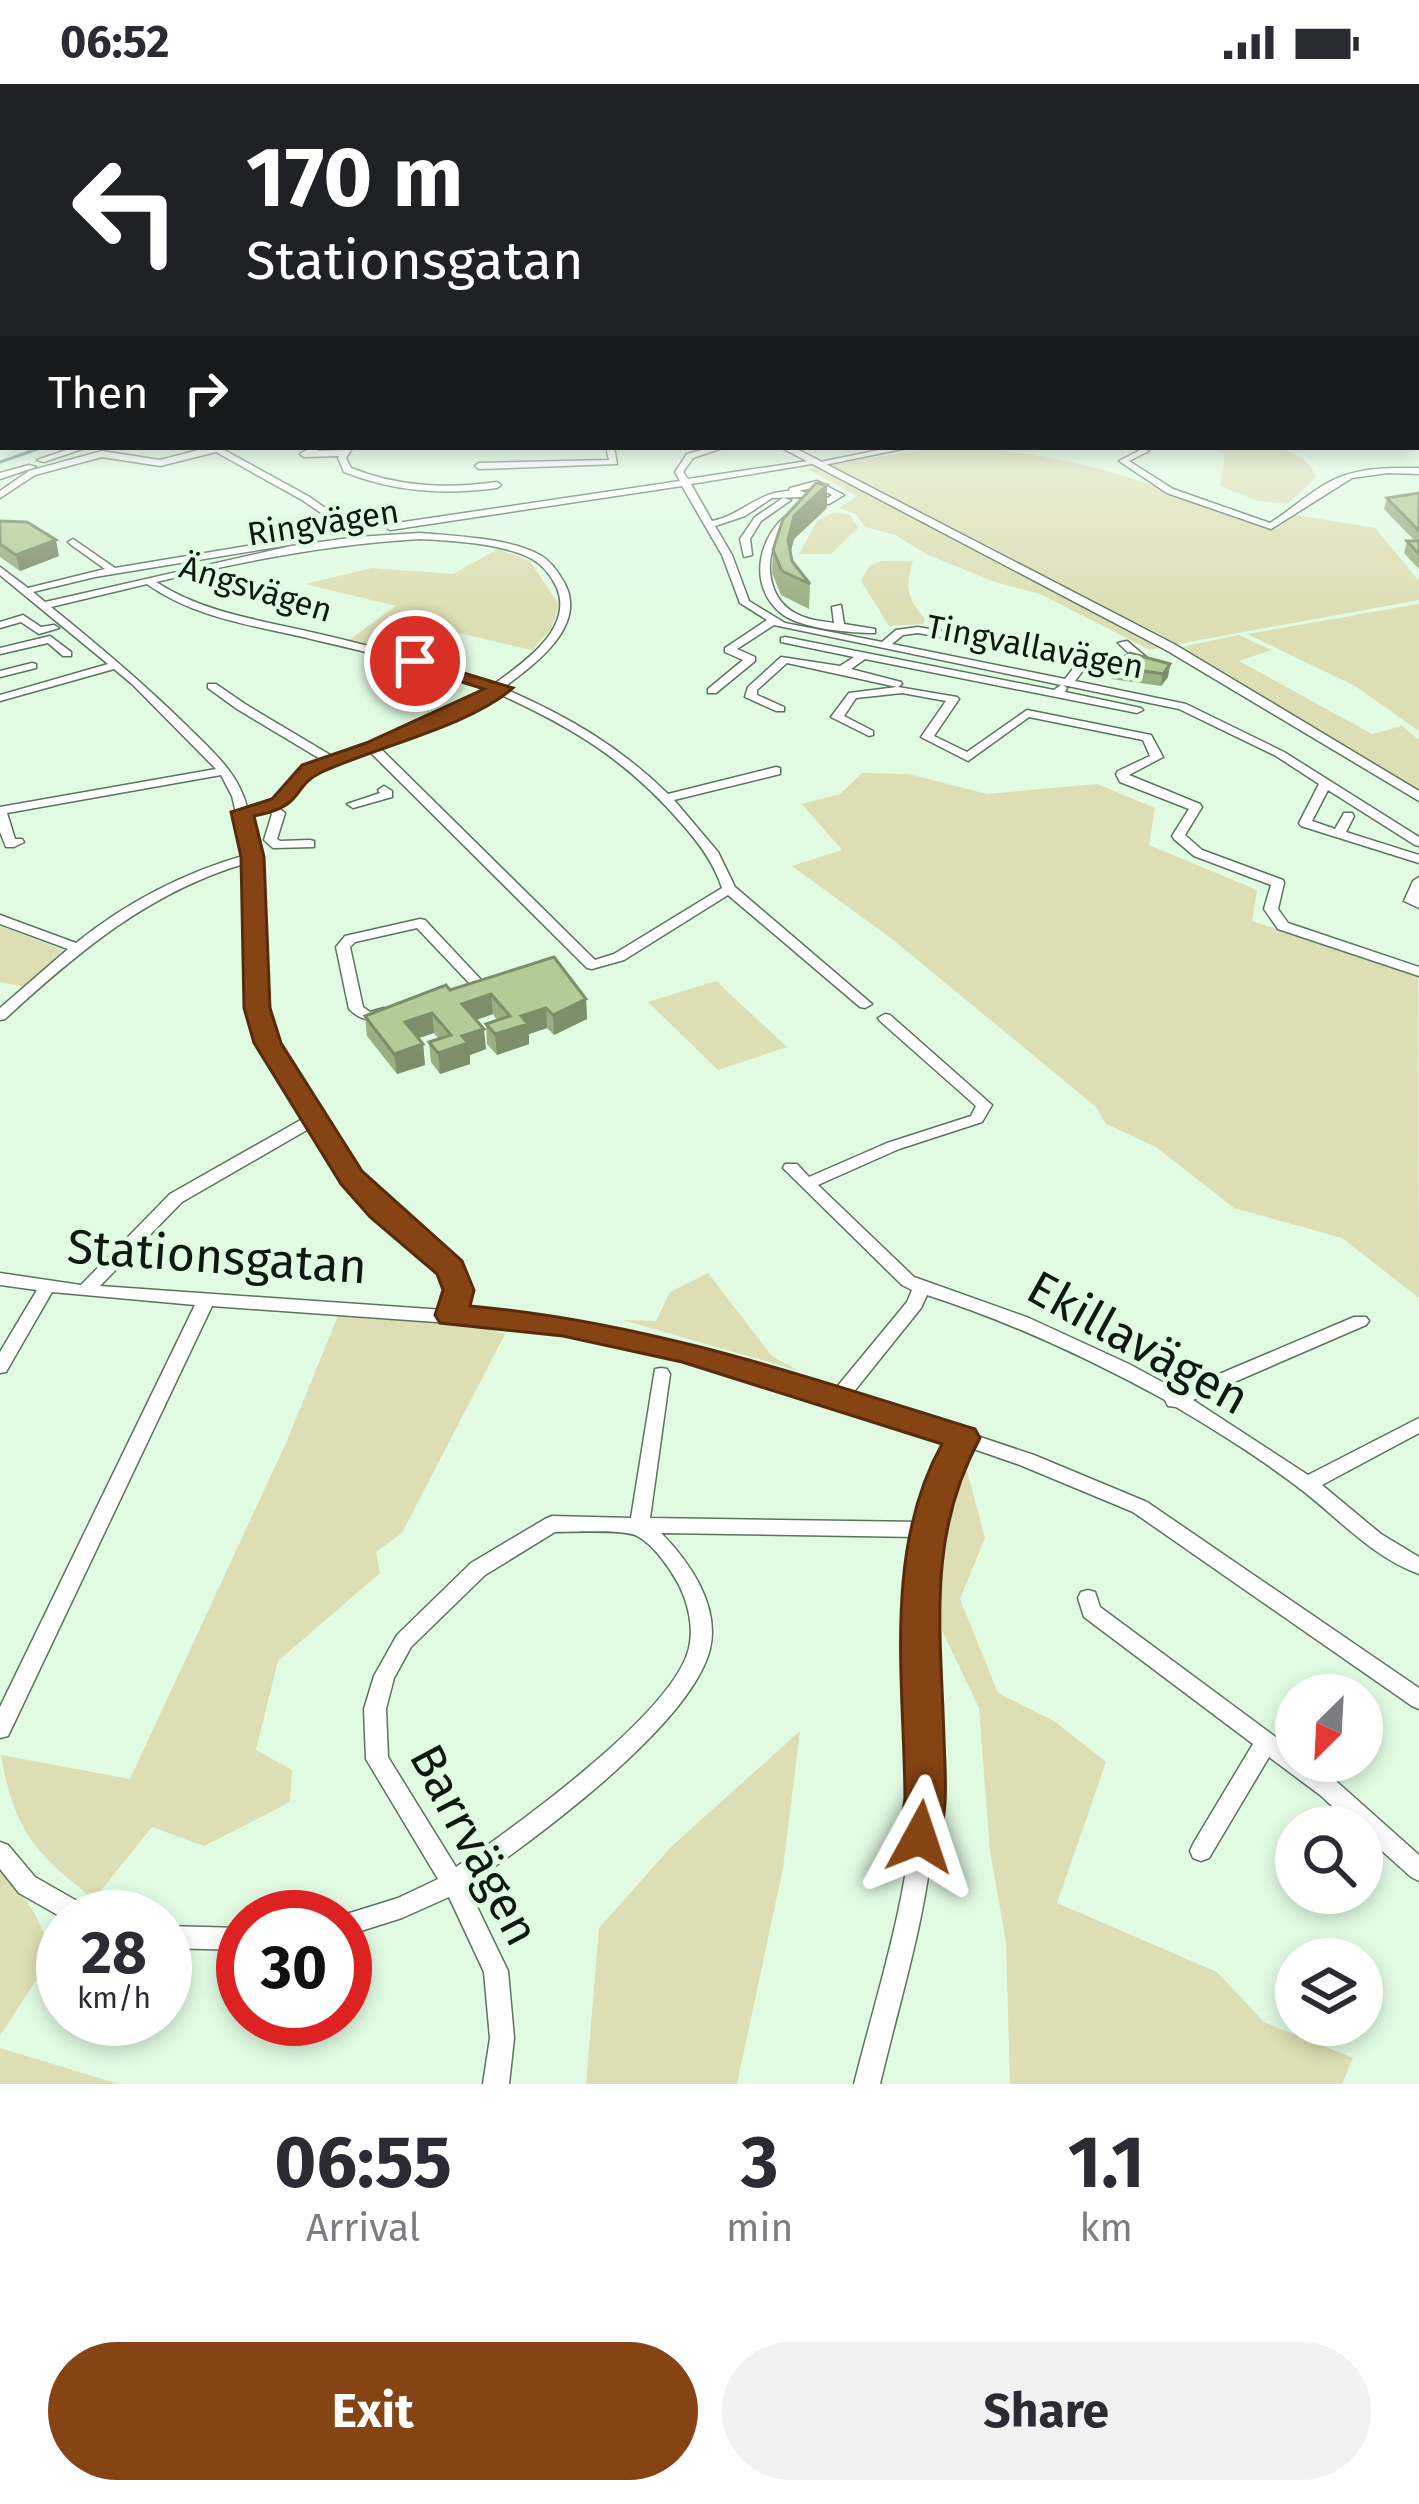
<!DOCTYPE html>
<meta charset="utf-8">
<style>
body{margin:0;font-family:"Fira Sans",sans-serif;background:#f2f2f3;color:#2b2b33;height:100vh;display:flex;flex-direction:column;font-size:45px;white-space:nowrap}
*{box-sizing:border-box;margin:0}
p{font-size:39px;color:#7c7c81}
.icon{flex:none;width:66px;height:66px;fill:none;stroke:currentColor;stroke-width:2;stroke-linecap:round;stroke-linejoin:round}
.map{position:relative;height:2000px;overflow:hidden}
.details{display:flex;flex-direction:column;background:#fff;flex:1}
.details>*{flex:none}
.top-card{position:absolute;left:0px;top:0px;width:1419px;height:366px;box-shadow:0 6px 18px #0003;background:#202124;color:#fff;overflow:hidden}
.needle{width:78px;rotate:204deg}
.tools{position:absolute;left:1275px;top:1590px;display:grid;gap:24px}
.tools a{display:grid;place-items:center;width:108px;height:108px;border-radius:50%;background:#fff;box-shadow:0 6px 18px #0003;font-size:60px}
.speed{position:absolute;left:36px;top:1806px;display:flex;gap:24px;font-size:60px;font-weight:700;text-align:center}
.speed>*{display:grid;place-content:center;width:156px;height:156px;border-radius:50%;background:#fff;box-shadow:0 6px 18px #0003;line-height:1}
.speed small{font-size:30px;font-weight:400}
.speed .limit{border:18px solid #d22;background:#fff;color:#111}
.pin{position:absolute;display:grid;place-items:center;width:102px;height:102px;color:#fff;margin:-51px;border:6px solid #fff;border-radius:50%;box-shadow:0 3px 12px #0007}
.me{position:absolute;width:132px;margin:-66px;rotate:5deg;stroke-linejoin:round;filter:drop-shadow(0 0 9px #0008)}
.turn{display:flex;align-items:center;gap:42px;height:252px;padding:0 48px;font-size:54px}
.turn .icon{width:156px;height:156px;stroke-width:2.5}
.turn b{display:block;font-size:84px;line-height:102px}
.then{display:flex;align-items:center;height:114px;padding:0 48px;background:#0003;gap:24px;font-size:45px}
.eta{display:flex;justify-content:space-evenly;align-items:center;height:204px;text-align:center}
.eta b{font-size:72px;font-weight:700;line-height:84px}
.primary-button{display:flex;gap:24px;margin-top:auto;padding:24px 48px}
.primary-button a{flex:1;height:138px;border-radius:72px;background:#864313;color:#fff;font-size:48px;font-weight:700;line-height:138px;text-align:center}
.primary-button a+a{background:#f2f2f3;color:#2b2b33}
.status{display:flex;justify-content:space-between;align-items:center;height:84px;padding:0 60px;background:#fff;direction:ltr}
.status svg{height:33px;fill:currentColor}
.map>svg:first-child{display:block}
</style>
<div class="status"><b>06:52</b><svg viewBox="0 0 49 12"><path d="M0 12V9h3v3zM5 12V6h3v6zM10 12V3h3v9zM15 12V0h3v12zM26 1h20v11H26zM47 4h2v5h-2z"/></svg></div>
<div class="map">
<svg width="1419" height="2000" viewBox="0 0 1419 2000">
<rect width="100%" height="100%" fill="#e1fbe3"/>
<g fill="#dddeb3">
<path d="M937,363C1009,363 1085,377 1154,402C1195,417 1232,437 1275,445L1295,431L1375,444L1419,497V516L1178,560L831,381Z"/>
<path d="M1214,363C1248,363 1301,355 1316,393L1288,420L1258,417L1220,402L1225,371Z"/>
<polygon points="815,384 1001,476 1160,564 1150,566 1040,510 998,499 928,471 895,451 865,443 856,430 839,424 857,412 807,385"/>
<polygon points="834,428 850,431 858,444 831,470 799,470 817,437"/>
<polygon points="498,465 530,477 559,521 551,545 532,566 459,549 407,571 346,558 396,522 305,500 372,484 453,490"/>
<path d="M881,477H913C905,502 907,515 925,535L923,540L889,542L861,497L869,482Z"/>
<polygon points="1419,520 1419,647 1355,602 1247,550"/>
<polygon points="1239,551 1271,566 1239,577 1372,650 1402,642 1419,656 1419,706 1182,563"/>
<polygon points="862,689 908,690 987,710 1097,700 1155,724 1149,761 1257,806 1252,837 1418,890 1419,1214 1342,1154 1234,1124 1156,1063 1106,1040 1096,1023 892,855 792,782 842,766 802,720 840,710"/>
<polygon points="0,842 63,866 24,903 0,898"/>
<polygon points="716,897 787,963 718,986 648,918"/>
<polygon points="708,1189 772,1272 799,1287 623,1236 656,1237 670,1208"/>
<path d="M338,1232L462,1238L505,1250L402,1449L376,1468L380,1489L278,1577L256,1666L292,1686L290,1718L204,1762L152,1743L94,1815C34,1769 14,1746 1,1671L130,1695L286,1359Z"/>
<polygon points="966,1383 985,1454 960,1515 998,1609 1054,1637 1106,1678 1057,1819 1217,1888 1264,1938 1353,1974 1342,2000 1010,2000 1006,1858 990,1767 979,1624 938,1538 934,1509 934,1459"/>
<polygon points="800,1647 783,1784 737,2000 586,2000 599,1844 672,1762"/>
<polygon points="0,1783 34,1828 53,1870 0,1952"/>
<polygon points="0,1964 119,2000 0,2000"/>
</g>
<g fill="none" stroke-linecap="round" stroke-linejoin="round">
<polyline stroke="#538981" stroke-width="3" points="0,378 43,363"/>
<g stroke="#5c735e" stroke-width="3">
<g id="minor">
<rect x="1416" y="246" width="3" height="2"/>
<polygon points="1416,337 1419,338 1419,345 1416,344"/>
<polygon points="75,363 88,363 44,378 37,376"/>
<polygon points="210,363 231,363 224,366 308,412 360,448 352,450 302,416 216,368 160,382 102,373 35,391 0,414 0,407 29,387 102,367 160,376"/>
<path d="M312,363H323L317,367L342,366L345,363H353L346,374L351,384C399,403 446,405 497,398L501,401L497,404C443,411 395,408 344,388L338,374L339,372L304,373L300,370Z"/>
<polygon points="606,363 614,363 617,380 479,385 475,382 479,379 609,376"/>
<path d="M712,363H725L693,374L683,388L688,395L808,377L812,380L691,400L712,437C742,431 757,408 789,407L790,404L817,397L844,411L829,420L802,413L772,414L745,432L715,442L732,471L749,517L785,539L882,558L896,546L918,543L1086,572H1132L1118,559L1127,557L1146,573V577L1089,578L1075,597L1186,620L1284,668L1419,753V762L1415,761L1328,706L1312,737L1335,745L1344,729H1352L1354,732L1346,748L1419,771V779L1301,742L1299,739L1319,700L1276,672L1179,625L1063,601L1067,604L1065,608L1141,624L1143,626L1137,629L865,575L851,585L901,598L902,600L898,603L957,613L959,615L934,652L967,668L1027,626L1151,651L1163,673L1129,691L1200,720L1202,723L1185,751L1202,766L1283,796L1284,799L1278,825L1288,839L1419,883V892L1278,845L1264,825L1271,801L1194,772L1174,755L1172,752L1189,725L1120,698L1116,690L1118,687L1150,672L1143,656L1029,633L968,677L921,653L946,617L902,609L856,614L844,632L873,647V651L869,652L831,633L849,609L897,603L787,579L757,606V611L784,623V627H776L745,613L748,603L781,573L840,582L854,573L781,558V554L785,553L1054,606L1061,601L774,541L737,565L755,573V577L716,609H708V605L743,576L725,568V564L767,536L740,519L722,471L682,402L390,446L385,443L390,440L680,397L675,388L687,370ZM816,403L832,411L828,414L799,407ZM918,549L1079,577L1065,595L892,560L903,551Z"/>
<polygon points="894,363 912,363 824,381 820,378"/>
<path d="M1142,365L1149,367L1129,377L1173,405L1270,439C1294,424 1317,401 1343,392C1367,383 1394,384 1419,384V390L1388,389L1352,394L1271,445L1167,409L1119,377Z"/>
<polygon points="29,381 36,383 0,395 0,389"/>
<polygon points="783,414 791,416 761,437 750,455 752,471 744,473 740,455 755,433"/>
<path d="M794,426L799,429C792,436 784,442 779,451C763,477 768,514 795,529C807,536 821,537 834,539L832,523L841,521L844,540L875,545V549C851,549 802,545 782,530C746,502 758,448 794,426Z"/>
<path d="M420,449C454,452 510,454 540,471C551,477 559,489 565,500C587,543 534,581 503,604C567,632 618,661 668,710L776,683L780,684V690L674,716L718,768L735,803L872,920L865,924L860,923L728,811L624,876L592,885L587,884L369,667L307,692L286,716L276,722L285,729L277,755L280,757L310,756L314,757V763L273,764L264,756L272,730L266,726L249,730L259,773L264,924L275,959L357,1090L386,1122L457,1181L468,1206L461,1228L563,1235L776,1285L836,1304L907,1218L912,1206L902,1201L783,1084L785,1080H797L809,1093L887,1059L971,1032L976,1022L880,937L878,934L885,930L890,931L992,1021L982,1038L899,1065L818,1101L914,1193L1029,1234L1129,1280L1179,1307L1354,1233H1366L1369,1237L1366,1241L1193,1316L1308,1391L1419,1334V1349L1322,1401L1381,1450L1419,1473V1490C1373,1473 1341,1437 1303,1407C1263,1376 1220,1349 1176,1323L1168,1322L1165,1316C1088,1274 1011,1238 927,1211L921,1224L852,1310L1034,1371L1147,1418L1419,1604V1625L1412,1622L1133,1428L1020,1381L968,1363C955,1391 943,1419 938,1449C921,1545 941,1644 934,1741C928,1829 900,1915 880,2000H854C878,1905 910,1810 914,1711C918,1625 904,1539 918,1453L661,1449C690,1478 720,1522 710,1565C691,1642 532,1757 467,1802L508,1887L514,1954L509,2000H483L490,1954L484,1888L449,1813L402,1834L345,1852V1833H337L398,1814L438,1795L366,1675L364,1625L374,1592L397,1551L471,1479L545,1435L552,1432L631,1434L655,1285L661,1284L667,1285L670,1290L650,1434L921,1438L932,1400L952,1358L773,1297L563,1247L212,1222L8,1652L0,1654V1623L195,1221L52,1208L6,1288L0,1289V1268L37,1206L0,1201V1189L81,1201L170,1110L306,1033L261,959L250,924L247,779C150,807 78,868 5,935L0,936V924L68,865L0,840V831L76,859C127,818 183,789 246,771L232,712L221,691L7,729L15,755H22L24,758L14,763H6L0,748V723L216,685L132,600L114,585L0,617V611L108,580L0,491V483L28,504L105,485L70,460L68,458L73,455L115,484L307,452L312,455L307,458L95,493L33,508L45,518L291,462L357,453ZM420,455C454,457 502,459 532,475C543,481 552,493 557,504C574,545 522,580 494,600C435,579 376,563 315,549C260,536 204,529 156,498C244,477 330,460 420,455ZM147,500C196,535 258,542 315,556C374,569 431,585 487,605L429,636L332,672L245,620L216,600H208V604L237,625L322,676L298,687L278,711L270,716L247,723C238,688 211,666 186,641C143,599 98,561 51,523ZM497,609C572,643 627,676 682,740C699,759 714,779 722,804L614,870L595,876L379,663L437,641ZM312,1043L345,1097L374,1130L444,1188L450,1206L444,1226L100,1202L182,1118ZM555,1448C572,1448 625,1445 637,1452C654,1461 670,1484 679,1501C688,1519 694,1543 689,1564C674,1629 513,1744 456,1783L388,1673L386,1625L394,1594L411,1563L485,1491Z"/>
<polygon points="23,531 41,543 54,541 59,544 39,550 21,538 0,544 0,538"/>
<polygon points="50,552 71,568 71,572 63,572 48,559 0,570 0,564"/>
<polygon points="32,579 36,580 36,584 0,593 0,587"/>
<polygon points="384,702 392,707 392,713 353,724 347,720 380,709 378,706"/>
<polygon points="1419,793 1419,824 1404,817 1413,797"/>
<path d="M420,835L425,836L484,899L482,902H472L417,844L355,858L350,863L363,923L370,928L384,924L391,928C376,939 362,938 349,925L336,863L345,852Z"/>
<polygon points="1088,1506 1095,1508 1100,1523 1296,1668 1296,1677 1309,1677 1336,1697 1419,1771 1419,1797 1411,1793 1362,1749 1362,1743 1355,1743 1320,1711 1269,1673 1209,1774 1201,1777 1193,1774 1190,1767 1193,1760 1253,1660 1084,1533 1078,1514 1081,1508"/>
<polygon points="0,1758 8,1761 35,1793 91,1825 95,1833 63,1834 19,1809 0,1785"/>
<polygon points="165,1842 243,1844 243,1866 165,1864"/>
</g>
</g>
<g stroke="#5c735e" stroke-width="3">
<polygon id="major" points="780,363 793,363 1174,560 1419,707 1419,717 1166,566"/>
</g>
<use href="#minor" fill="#fff" fill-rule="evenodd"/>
<use href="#major" fill="#fff" fill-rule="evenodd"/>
</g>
<g fill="#9aaf82">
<polygon points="1419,409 1419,485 1404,469 1407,457 1415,457 1384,425 1387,414"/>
<polygon points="827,424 794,455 790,469 792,477 810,500 809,525 781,511 772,489 773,466"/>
<polygon points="0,437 59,472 20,487 0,473"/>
<polygon points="1170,580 1168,593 1161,602 1112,595 1114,582"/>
<polygon points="450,906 586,915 587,935 554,951 547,944 529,950 529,960 497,971 487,960 486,940 497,936 493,930 476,936 486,965 470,971 470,980 440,990 431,978 429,958 439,955 434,949 418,954 423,960 425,981 397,990 367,952 365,932"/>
</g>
<g fill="#7d8e6a">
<polygon points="827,401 827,424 794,455 788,479 788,456 794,432"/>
<polygon points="56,456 59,472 20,487 16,471"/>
<polygon points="1170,580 1168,593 1161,602 1163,590"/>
<polygon points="491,910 493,930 464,940 462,920"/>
<polygon points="586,915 587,935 554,951 553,931"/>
<polygon points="546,924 547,944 529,950 529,960 497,971 495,950 521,932"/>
<polygon points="432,929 434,949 407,958 405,938"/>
<polygon points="484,945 486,965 470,971 470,980 440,990 438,969 462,952"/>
<polygon points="423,960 425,981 397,990 394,970"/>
</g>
<g fill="#b3cb97" stroke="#7d8e6a" stroke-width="3">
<polygon points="816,399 827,401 794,432 788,456 792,477 810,500 782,487 773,466 783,435"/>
<polygon points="1419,409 1419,447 1387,414"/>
<polygon points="0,437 27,438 56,456 16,471 0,460"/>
<polygon points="1407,457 1419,457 1419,470"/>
<polygon points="1130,569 1170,580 1163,590 1114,582"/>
<polygon points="554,873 586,915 553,931 546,924 521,932 528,940 495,950 486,940 510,932 491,910 462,920 484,945 462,952 468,959 438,969 429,958 451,951 432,929 405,938 423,960 394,970 365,932 446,901 450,906"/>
</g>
<linearGradient id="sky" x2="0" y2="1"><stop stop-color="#78b6d2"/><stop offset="0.47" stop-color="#f2fdf2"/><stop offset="1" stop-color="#f2fdf2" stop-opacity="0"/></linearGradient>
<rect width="1419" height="526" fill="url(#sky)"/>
<path fill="#864313" stroke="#572c0c" stroke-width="3" d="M408,572L513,604C470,642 376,663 322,688C290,703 307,722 254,732L264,773L270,924L281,959L362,1087L462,1177L474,1206L470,1222C645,1237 807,1293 975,1345L980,1354C926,1453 941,1546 944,1655C945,1692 950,1732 934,1766L920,1771L905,1766L899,1753L905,1714C904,1596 883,1466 942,1360L682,1278L563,1252L440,1239L435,1231L443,1206L437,1190L370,1133L341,1100L254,959L244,924L241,773L231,728L272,715L302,681L366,659L484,605L408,581Z"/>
<g text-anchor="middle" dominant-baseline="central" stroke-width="9" stroke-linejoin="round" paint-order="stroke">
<g font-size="33" fill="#101911" stroke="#e1fbe3">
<text transform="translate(323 439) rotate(-9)">Ringvägen</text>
<text transform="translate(256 505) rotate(17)">Ängsvägen</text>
<text transform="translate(1035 563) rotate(11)">Tingvallavägen</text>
</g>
<g font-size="48" fill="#101911" stroke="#e1fbe3">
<text transform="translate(217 1173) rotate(4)">Stationsgatan</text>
<text transform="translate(1138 1259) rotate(29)">Ekillavägen</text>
<text transform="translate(474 1761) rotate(62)">Barrvägen</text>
</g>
</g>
</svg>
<div class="tools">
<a><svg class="needle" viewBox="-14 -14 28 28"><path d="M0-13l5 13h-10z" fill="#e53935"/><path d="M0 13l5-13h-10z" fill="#7c7c81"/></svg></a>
<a><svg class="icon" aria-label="search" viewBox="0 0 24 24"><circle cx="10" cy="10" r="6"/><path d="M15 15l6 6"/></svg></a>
<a><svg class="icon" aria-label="layers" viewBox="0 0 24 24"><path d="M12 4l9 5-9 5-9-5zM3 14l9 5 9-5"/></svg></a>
</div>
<div class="speed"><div>28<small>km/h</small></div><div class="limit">30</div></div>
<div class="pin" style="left:415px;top:577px;background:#d93025"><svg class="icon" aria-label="arrive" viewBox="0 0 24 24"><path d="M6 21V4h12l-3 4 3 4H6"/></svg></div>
<svg class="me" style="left:920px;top:1753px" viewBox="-20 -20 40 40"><path d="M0-17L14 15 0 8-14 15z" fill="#864313" stroke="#fff" stroke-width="4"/></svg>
<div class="top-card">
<div class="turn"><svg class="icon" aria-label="left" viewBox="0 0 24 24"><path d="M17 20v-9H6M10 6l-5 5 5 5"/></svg><div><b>170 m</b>Stationsgatan</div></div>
<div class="then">Then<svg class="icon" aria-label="right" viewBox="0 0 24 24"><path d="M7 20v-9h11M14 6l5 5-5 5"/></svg></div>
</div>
</div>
<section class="details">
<div class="eta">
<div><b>06:55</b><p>Arrival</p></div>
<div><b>3</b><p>min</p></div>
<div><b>1.1</b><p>km</p></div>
</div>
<div class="primary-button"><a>Exit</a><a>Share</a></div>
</section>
